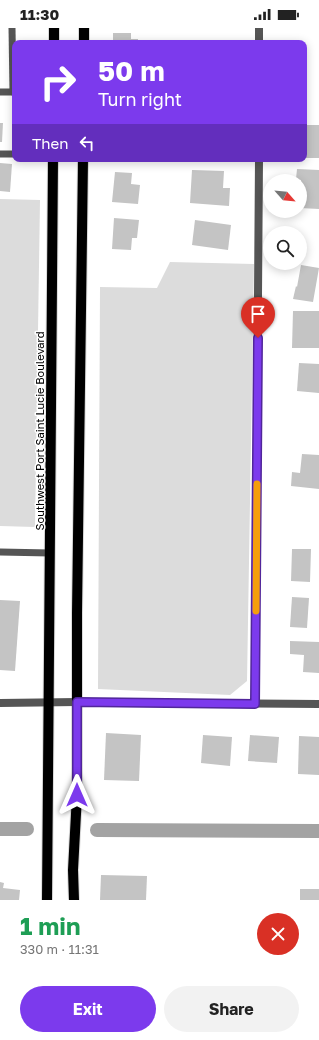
<!DOCTYPE html>
<meta charset="utf-8">
<style>
body{margin:0;font-family:"Golos Text",sans-serif;background:#f2f2f2;color:#222;height:100vh;display:flex;flex-direction:column;font-size:15px;white-space:nowrap}
*{box-sizing:border-box;margin:0}
p{font-size:13px;color:#767676}
.icon{flex:none;width:22px;height:22px;fill:none;stroke:currentColor;stroke-width:2;stroke-linecap:round;stroke-linejoin:round}
.map{position:relative;height:872px;overflow:hidden}
.details{display:flex;flex-direction:column;background:#fff;flex:1}
.details>*{flex:none}
.top-card{position:absolute;left:12px;top:12px;width:295px;height:122px;border-radius:8px;box-shadow:0 2px 10px #0003;background:#7c3aed;color:#fff;overflow:hidden}
.needle{width:26px;rotate:117deg}
.tools{position:absolute;left:263px;top:146px;display:grid;gap:8px}
.tools a{display:grid;place-items:center;width:44px;height:44px;border-radius:50%;background:#fff;box-shadow:0 2px 10px #0003;font-size:20px}
.pin{position:absolute;display:grid;place-items:center;width:34px;height:34px;color:#fff;margin:-41px -17px;border-radius:50% 50% 50% 0;rotate:-45deg;box-shadow:0 0 4px #0007}
.pin .icon{rotate:45deg}
.me{position:absolute;width:44px;margin:-22px;rotate:0deg;stroke-linejoin:round;filter:drop-shadow(0 0 3px #0008)}
.turn{display:flex;align-items:center;gap:14px;height:84px;padding:0 20px;font-size:18px}
.turn .icon{width:52px;height:52px;stroke-width:2.5}
.turn b{display:block;font-size:28px;line-height:34px}
.then{display:flex;align-items:center;height:38px;padding:0 20px;background:#0003;gap:8px;font-size:15px}
.round{display:grid;place-items:center;flex:none;width:42px;height:42px;border-radius:21px;background:#f2f2f2}
.summary{display:flex;align-items:center;justify-content:space-between;height:68px;padding:0 20px}
h1{font-size:24px;font-weight:700;line-height:30px;color:#1e9e55}
.cta{display:flex;gap:8px;margin-top:auto;padding:8px 20px}
.cta a{flex:1;height:46px;border-radius:24px;background:#7c3aed;color:#fff;font-size:16px;font-weight:700;line-height:46px;text-align:center}
.cta a+a{background:#f2f2f2;color:#222}
.status{display:flex;justify-content:space-between;align-items:center;height:28px;padding:0 20px;background:#fff;direction:ltr}
.status svg{height:11px;fill:currentColor}
.map>svg:first-child{display:block}
</style>
<div class="status"><b>11:30</b><svg viewBox="0 0 49 12"><path d="M0 12V9h3v3zM5 12V6h3v6zM10 12V3h3v9zM15 12V0h3v12zM26 1h20v11H26zM47 4h2v5h-2z"/></svg></div>
<div class="map">
<svg width="319" height="872" viewBox="0 0 319 872">
<rect width="100%" height="100%" fill="#fff"/>
<g fill="#dcdcdc">
<polygon points="0,171 40,172 35,499 0,498"/>
<polygon points="170,234 254,236 247,653 230,667 98,661 100,259 157,260"/>
</g>
<g fill="none" stroke-linecap="round" stroke-linejoin="round">
<g stroke="#a3a3a3" stroke-width="14">
<polyline points="0,801 27,801"/>
<polyline points="97,802 319,803"/>
</g>
</g>
<g fill="#c4c4c4">
<polygon points="113,5 131,5 131,11 138,11 138,15 113,15"/>
<polygon points="0,95 3,95 2,114 0,114"/>
<polygon points="304,97 319,97 319,130 305,130 306,111 304,111"/>
<polygon points="0,135 12,136 10,164 0,163"/>
<polygon points="297,141 319,142 319,181 300,180 301,152 296,151"/>
<polygon points="192,142 224,143 223,160 230,160 229,178 190,175"/>
<polygon points="115,144 132,145 131,156 140,157 138,176 112,174"/>
<polygon points="114,190 139,192 137,210 132,210 131,222 112,221"/>
<polygon points="195,192 231,197 228,222 192,217"/>
<polygon points="301,237 319,240 313,274 293,271 296,258 297,259"/>
<polygon points="293,283 319,283 319,320 292,320"/>
<polygon points="299,335 319,336 319,365 297,363"/>
<polygon points="302,426 319,427 319,461 291,458 292,444 300,445"/>
<polygon points="292,521 311,521 310,554 291,553"/>
<polygon points="292,569 309,570 307,600 290,599"/>
<polygon points="0,572 20,573 15,643 0,642"/>
<polygon points="290,613 319,614 319,645 303,644 304,627 290,626"/>
<polygon points="106,705 141,707 139,753 104,752"/>
<polygon points="203,707 232,709 230,738 201,735"/>
<polygon points="250,707 279,709 277,735 248,733"/>
<polygon points="299,708 319,709 319,747 298,746"/>
<polygon points="101,847 147,848 146,872 100,872"/>
<polygon points="0,854 4,855 3,860 20,862 19,872 0,872"/>
<rect x="300" y="861" width="19" height="11"/>
</g>
<g fill="none" stroke-linecap="round" stroke-linejoin="round">
<g stroke="#dbdbdb" stroke-width="12">
<g id="primary">
<polyline points="54,15 54,0"/>
<polyline points="84,15 84,0"/>
<polyline points="47,872 53,131"/>
<polyline points="74,872 73,842 77,767 77,585 83,131"/>
</g>
</g>
<g stroke="#555" stroke-width="7">
<polyline points="12,0 13,64"/>
<polyline points="0,64 15,64"/>
<polyline points="0,126 15,126"/>
<polyline points="0,524 50,525"/>
</g>
<g stroke="#555" stroke-width="8">
<polyline points="259,15 259,0"/>
<polyline points="0,675 77,674 319,676"/>
<polyline points="255,676 259,131"/>
</g>
<use href="#primary" stroke="#000" stroke-width="10"/>
</g>
<g fill="none" stroke-linecap="round" stroke-linejoin="round">
<g stroke="#51269a" stroke-width="10">
<polyline id="route" points="77,767 77,674 255,676 258,310"/>
</g>
<use href="#route" stroke="#7c3aed" stroke-width="7"/>
<polyline stroke="#f59e0b" stroke-width="7" points="256,583 257,456"/>
</g>
<g text-anchor="middle" dominant-baseline="central" stroke-width="3" stroke-linejoin="round" paint-order="stroke">
<g font-size="11" fill="#000" stroke="#fff">
<text transform="translate(39 403) rotate(-90)">Southwest Port Saint Lucie Boulevard</text>
</g>
</g>
</svg>
<div class="tools">
<a><svg class="needle" viewBox="-14 -14 28 28"><path d="M0-13l5 13h-10z" fill="#e53935"/><path d="M0 13l5-13h-10z" fill="#767676"/></svg></a>
<a><svg class="icon" aria-label="search" viewBox="0 0 24 24"><circle cx="10" cy="10" r="6"/><path d="M15 15l6 6"/></svg></a>
</div>
<div class="pin" style="left:258px;top:310px;background:#d93025"><svg class="icon" aria-label="arrive" viewBox="0 0 24 24"><path d="M6 21V4h12l-3 4 3 4H6"/></svg></div>
<svg class="me" style="left:77px;top:767px" viewBox="-20 -20 40 40"><path d="M0-17L14 15 0 8-14 15z" fill="#7c3aed" stroke="#fff" stroke-width="4"/></svg>
<div class="top-card">
<div class="turn"><svg class="icon" aria-label="right" viewBox="0 0 24 24"><path d="M7 20v-9h11M14 6l5 5-5 5"/></svg><div><b>50 m</b>Turn right</div></div>
<div class="then">Then<svg class="icon" aria-label="left" viewBox="0 0 24 24"><path d="M17 20v-9H6M10 6l-5 5 5 5"/></svg></div>
</div>
</div>
<section class="details">
<div class="summary"><div><h1>1 min</h1><p>330 m · 11:31</p></div><a class="round" style="background:#d93025;color:#fff"><svg class="icon" aria-label="close" viewBox="0 0 24 24"><path d="M6 6l12 12M18 6L6 18"/></svg></a></div>
<div class="cta"><a>Exit</a><a>Share</a></div>
</section>
